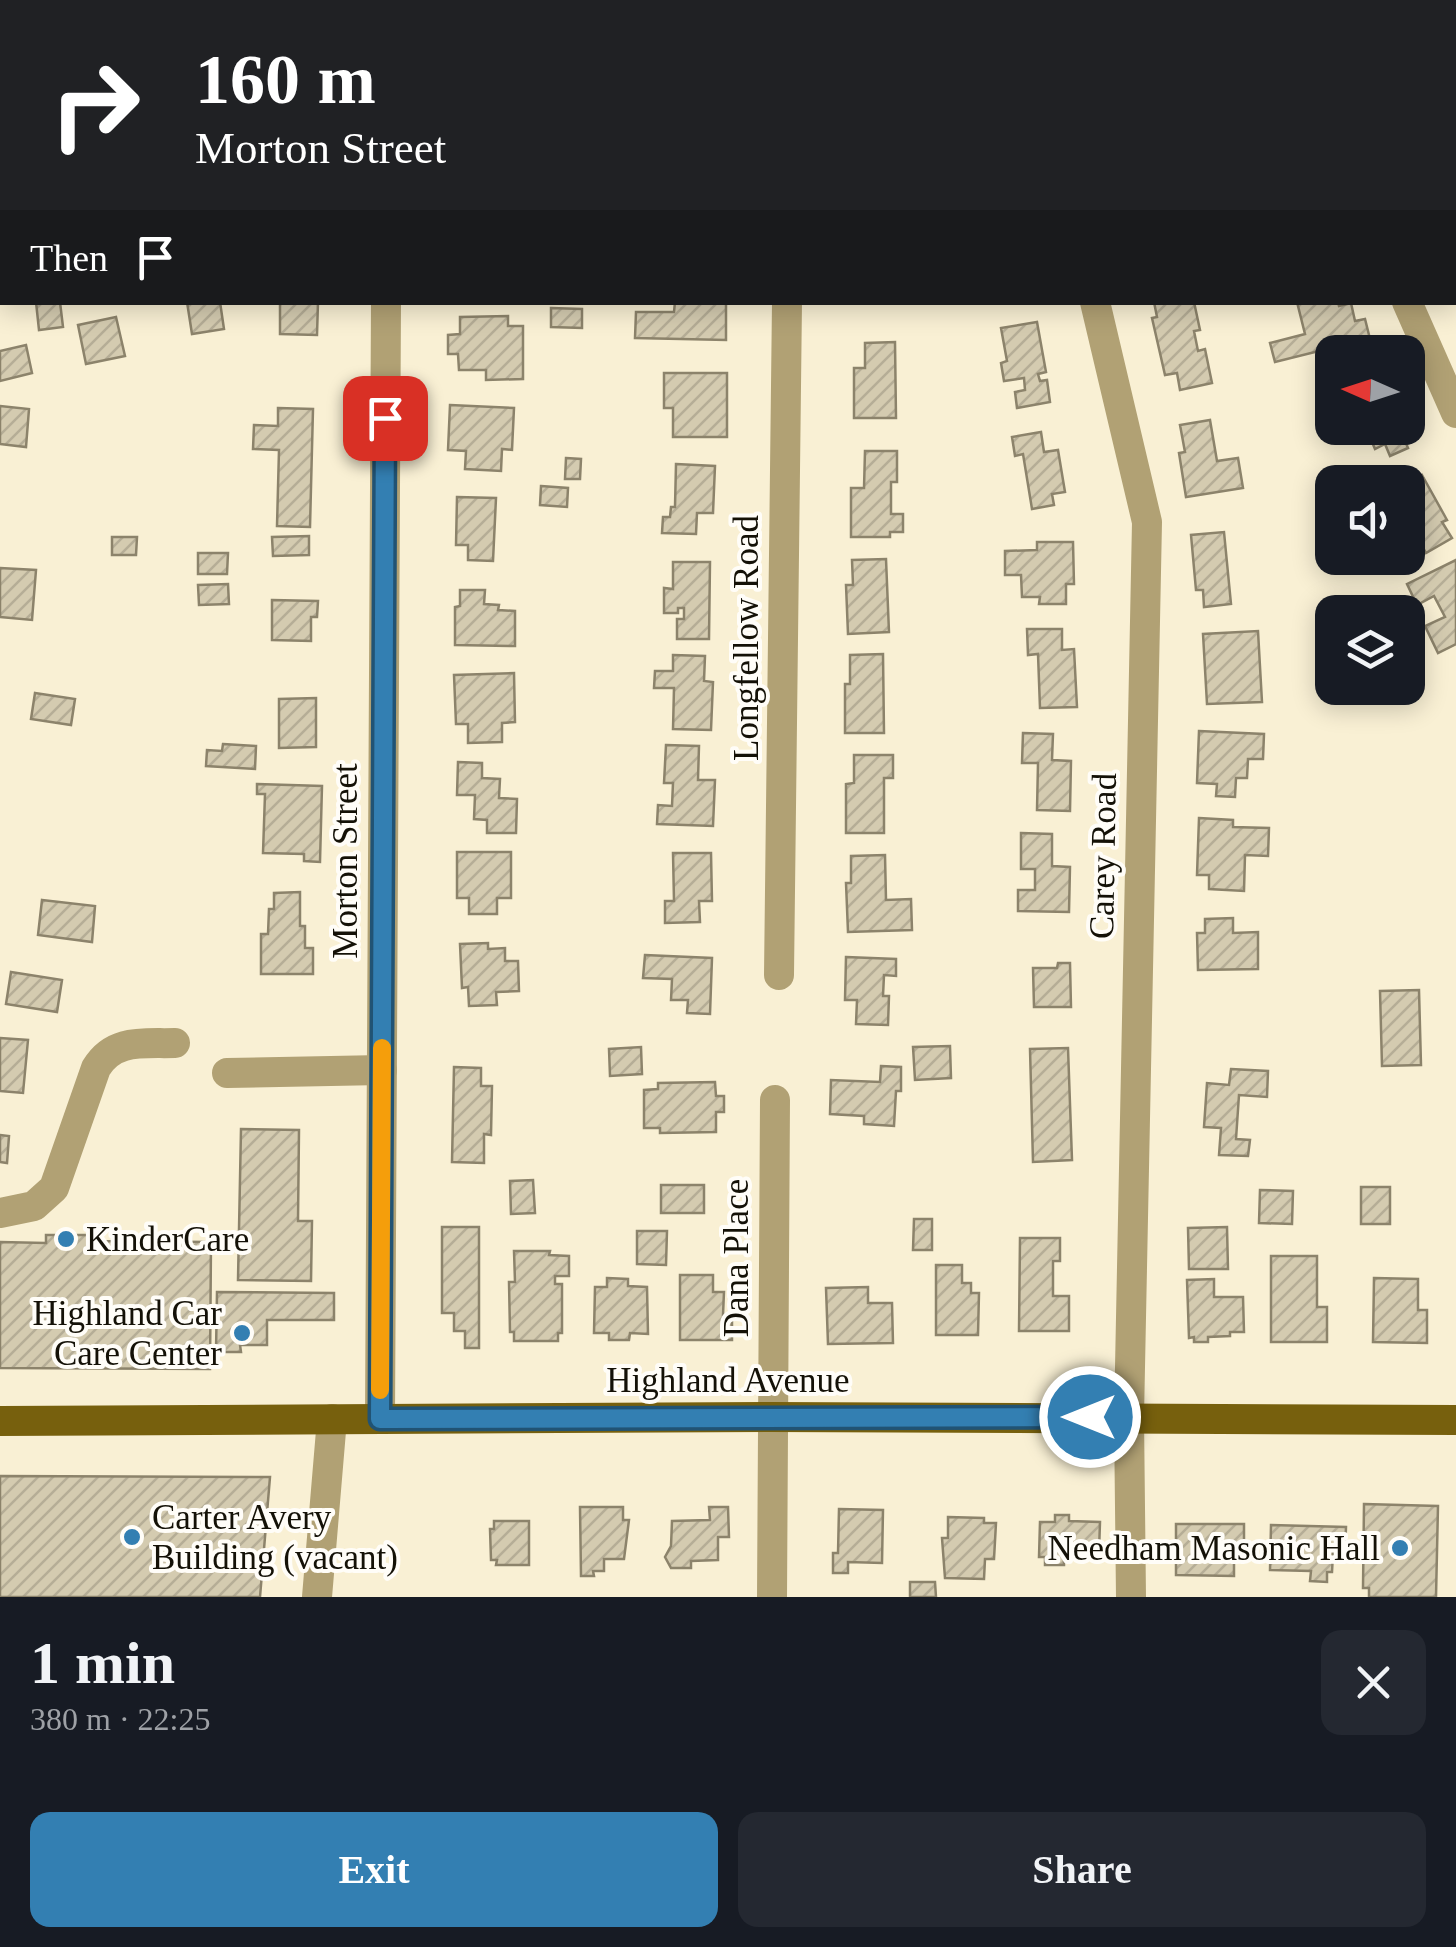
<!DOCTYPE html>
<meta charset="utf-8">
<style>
body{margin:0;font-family:Georgia,serif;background:#242831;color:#f1f3f6;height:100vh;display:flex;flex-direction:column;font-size:38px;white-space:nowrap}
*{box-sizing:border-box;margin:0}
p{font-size:32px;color:#9ea1a6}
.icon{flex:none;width:55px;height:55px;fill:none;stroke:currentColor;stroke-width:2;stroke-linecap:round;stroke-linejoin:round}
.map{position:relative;height:1597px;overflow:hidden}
.side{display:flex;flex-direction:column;background:#171b24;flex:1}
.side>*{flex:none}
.hud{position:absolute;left:0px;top:0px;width:1458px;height:305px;box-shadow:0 5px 25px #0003;background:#202124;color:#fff;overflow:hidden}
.needle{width:65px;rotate:273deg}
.fabs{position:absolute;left:1315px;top:335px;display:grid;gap:20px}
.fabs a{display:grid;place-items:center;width:110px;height:110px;border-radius:20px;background:#171b24;box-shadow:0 5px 25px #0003;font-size:50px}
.pin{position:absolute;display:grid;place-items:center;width:85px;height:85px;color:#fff;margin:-42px;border-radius:20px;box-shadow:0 5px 15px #0006}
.me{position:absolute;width:110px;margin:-55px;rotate:270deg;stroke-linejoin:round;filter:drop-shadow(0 0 8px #0008)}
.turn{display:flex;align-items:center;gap:35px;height:210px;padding:0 30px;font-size:45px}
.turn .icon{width:130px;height:130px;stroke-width:2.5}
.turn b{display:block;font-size:70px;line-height:85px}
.then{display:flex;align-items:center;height:95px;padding:0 30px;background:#0003;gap:20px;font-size:38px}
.round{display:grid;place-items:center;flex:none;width:105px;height:105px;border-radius:20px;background:#242831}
.overview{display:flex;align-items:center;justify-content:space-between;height:170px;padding:0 30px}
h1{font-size:60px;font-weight:800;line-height:75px}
.action{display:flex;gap:20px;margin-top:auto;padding:20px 30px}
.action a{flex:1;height:115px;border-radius:20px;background:#337fb2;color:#fff;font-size:40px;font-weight:800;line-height:115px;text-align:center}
.action a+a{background:#242831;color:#f1f3f6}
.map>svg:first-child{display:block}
</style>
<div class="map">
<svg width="1456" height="1597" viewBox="0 0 1456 1597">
<defs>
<pattern id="building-hatch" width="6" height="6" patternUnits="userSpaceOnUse" patternTransform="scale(2.5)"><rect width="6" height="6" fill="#d4cbb0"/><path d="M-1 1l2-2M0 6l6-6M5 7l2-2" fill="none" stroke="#b5ad96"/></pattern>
</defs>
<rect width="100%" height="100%" fill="#f9f0d4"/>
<g fill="url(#building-hatch)" stroke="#8c836b" stroke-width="2.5">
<polygon points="36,302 60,302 63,327 39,330"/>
<polygon points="187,302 220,302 224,329 192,334"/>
<polygon points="280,302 318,302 317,335 280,334"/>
<polygon points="675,302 726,302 726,340 635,338 636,312 674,312"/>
<polygon points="1154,302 1194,302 1200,330 1194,331 1198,351 1205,349 1212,383 1180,390 1177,373 1165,375 1152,318 1157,317"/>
<polygon points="1297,302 1338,302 1339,306 1351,303 1355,321 1365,319 1371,343 1340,351 1339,346 1275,362 1270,343 1305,334"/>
<polygon points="551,308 582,309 582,328 551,327"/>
<polygon points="508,316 508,326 523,326 523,379 486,380 486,370 459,370 458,354 448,354 448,335 460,334 460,317"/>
<polygon points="116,317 125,356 86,364 78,325"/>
<polygon points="1037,322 1046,372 1038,374 1040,381 1047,380 1050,402 1017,408 1015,392 1025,390 1024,378 1004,381 1001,363 1007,361 1001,328"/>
<polygon points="895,342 896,418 854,418 854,368 865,368 865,343"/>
<polygon points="26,345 32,373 0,381 0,351"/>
<polygon points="664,373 727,373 727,437 673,437 673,408 664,408"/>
<polygon points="450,405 514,408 512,450 502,449 501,471 465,469 466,451 448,450"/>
<polygon points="0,406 29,409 26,447 0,444"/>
<polygon points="278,408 313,409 310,527 277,526 279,450 253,449 254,425 278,426"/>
<polygon points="1210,420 1217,461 1238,458 1243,488 1186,497 1179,453 1185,452 1180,425"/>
<polygon points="1366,428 1405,428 1407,434 1403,436 1408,448 1390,456 1385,444 1375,449"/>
<polygon points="1041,432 1044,452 1058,450 1065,492 1052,494 1054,505 1032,509 1023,454 1015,456 1012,437"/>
<polygon points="865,451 897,451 897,482 891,482 891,514 903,514 903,532 890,532 890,537 851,537 851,488 864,488"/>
<polygon points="566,458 581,459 580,479 565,479"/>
<polygon points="676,464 715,466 713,513 697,513 696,534 662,533 663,517 670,517 671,507 675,507"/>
<polygon points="1422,475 1447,520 1442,522 1452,538 1426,553 1408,520 1408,483"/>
<polygon points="541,486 568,488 567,507 540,505"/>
<polygon points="457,497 496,498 493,561 468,560 468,545 456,545"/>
<polygon points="1224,532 1231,604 1204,607 1203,590 1196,590 1191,535"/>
<polygon points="309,536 309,555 273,556 272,537"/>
<polygon points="112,537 137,537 136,555 112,555"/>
<polygon points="1037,542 1073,542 1074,584 1066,584 1066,604 1039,604 1040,597 1022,597 1021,575 1005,575 1005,551 1037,550"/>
<polygon points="198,553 228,553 227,574 198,574"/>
<polygon points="886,559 889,632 848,634 846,585 853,585 852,560"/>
<polygon points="1456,560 1456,644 1438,653 1425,626 1445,617 1434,596 1417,605 1407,584"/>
<polygon points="673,562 710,562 709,639 677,639 677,619 684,619 684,608 678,608 678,613 664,613 664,588 673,589"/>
<polygon points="0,568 36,570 32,620 0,617"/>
<polygon points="228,584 229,604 199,605 198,585"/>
<polygon points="460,590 485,590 484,604 499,605 498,610 515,611 515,646 455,645 455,607 460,606"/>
<polygon points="272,600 318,601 317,617 311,617 311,641 272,640"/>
<polygon points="1027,629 1062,629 1062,650 1074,649 1077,707 1040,708 1038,654 1028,655"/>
<polygon points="1258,631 1262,702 1207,704 1203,634"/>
<polygon points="883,654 884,733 845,733 845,684 850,684 850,655"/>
<polygon points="673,655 705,656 704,681 713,682 711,730 673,729 674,688 654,688 655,671 673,671"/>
<polygon points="514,673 515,722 502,723 502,742 468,743 468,724 456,724 454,675"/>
<polygon points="35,693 75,699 71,725 31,719"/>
<polygon points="316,698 316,747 279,748 279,699"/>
<polygon points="1199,731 1264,734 1263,759 1248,759 1247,778 1236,778 1235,797 1216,796 1217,784 1197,783"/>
<polygon points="1023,733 1053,734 1052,760 1071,761 1070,811 1037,810 1038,763 1022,763"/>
<polygon points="223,744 256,746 255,769 206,766 207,750 222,751"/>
<polygon points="666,745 699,746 698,780 715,780 713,826 657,824 658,805 672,806 673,783 664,783"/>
<polygon points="854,755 893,755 893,778 884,778 884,833 846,833 846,784 854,783"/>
<polygon points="458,762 482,763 482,778 500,779 499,798 517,799 516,833 487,833 487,820 474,819 475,795 457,795"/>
<polygon points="257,784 322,786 320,862 304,861 304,854 263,853 265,794 257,794"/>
<polygon points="1199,818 1233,820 1233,827 1269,828 1268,856 1245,855 1244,891 1209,889 1209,875 1197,875"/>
<polygon points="1021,833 1052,834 1052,866 1070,867 1069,912 1018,911 1018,890 1035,890 1035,869 1021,869"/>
<polygon points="457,852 511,852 511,898 497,898 497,914 469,914 469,898 457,898"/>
<polygon points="673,853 711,853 712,901 699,901 700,922 665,923 665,901 674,901"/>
<polygon points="885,855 886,900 911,899 912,930 848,932 846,883 851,883 851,856"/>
<polygon points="300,892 300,926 305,926 305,948 313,948 313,974 261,974 261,934 268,934 269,909 274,909 274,893"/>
<polygon points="42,900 95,906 92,942 38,935"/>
<polygon points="1233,918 1233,933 1258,932 1258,969 1198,970 1197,933 1205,933 1205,919"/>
<polygon points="488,943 488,949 505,948 505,961 518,961 519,991 496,992 497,1005 469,1006 468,987 462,988 460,944"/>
<polygon points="645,955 712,958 710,1014 687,1013 688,1000 671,1000 672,979 643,978"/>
<polygon points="846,957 896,959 896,976 884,975 883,996 889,996 888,1025 856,1024 857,1000 845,1000"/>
<polygon points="1058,963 1070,963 1071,1007 1034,1007 1033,968 1057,968"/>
<polygon points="11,972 62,980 57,1012 6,1004"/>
<polygon points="1419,990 1421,1065 1382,1066 1380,991"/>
<polygon points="0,1038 28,1040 23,1093 0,1091"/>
<polygon points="950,1046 951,1078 915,1080 913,1047"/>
<polygon points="641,1047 642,1074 610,1076 609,1049"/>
<polygon points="1068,1048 1072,1160 1033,1162 1030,1049"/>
<polygon points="881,1066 901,1067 901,1091 896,1091 894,1126 864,1124 864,1116 830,1114 831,1080 880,1082"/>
<polygon points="454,1067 481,1068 481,1086 492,1086 491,1135 484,1134 484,1163 452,1162"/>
<polygon points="1231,1069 1268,1071 1267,1097 1239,1095 1236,1139 1250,1140 1248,1156 1219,1155 1221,1128 1204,1127 1207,1083 1229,1085"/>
<polygon points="715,1082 716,1096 724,1096 724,1112 716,1112 716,1132 660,1133 660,1128 644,1128 644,1090 658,1089 658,1083"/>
<polygon points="241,1129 299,1130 298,1221 312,1221 311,1281 238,1280"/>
<polygon points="0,1135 9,1136 7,1163 0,1162"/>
<polygon points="533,1180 535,1213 511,1214 510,1181"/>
<rect x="661" y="1185" width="43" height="28"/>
<rect x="1361" y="1187" width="29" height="37"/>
<polygon points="1260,1190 1293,1191 1292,1224 1259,1223"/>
<polygon points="914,1219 932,1219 932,1250 913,1250"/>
<polygon points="442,1227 479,1227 479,1348 465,1348 465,1331 454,1331 454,1313 442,1313"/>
<polygon points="1227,1227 1228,1269 1189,1269 1188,1228"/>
<polygon points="637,1231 667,1231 666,1265 637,1264"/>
<polygon points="46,1235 90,1235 90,1241 211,1242 210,1369 0,1368 0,1242 46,1243"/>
<polygon points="1020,1238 1060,1238 1060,1261 1053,1261 1053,1296 1069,1296 1069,1331 1019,1331"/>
<polygon points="514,1251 550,1251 549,1255 569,1256 569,1276 555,1276 555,1284 562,1284 562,1333 558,1333 558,1341 514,1341 514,1332 510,1332 509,1282 515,1282"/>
<polygon points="1271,1256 1317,1256 1317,1307 1327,1307 1327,1342 1271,1342"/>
<polygon points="936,1265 962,1265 962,1283 971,1283 971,1293 979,1293 978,1335 936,1335"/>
<polygon points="680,1275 713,1275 713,1292 724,1292 723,1315 732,1315 732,1340 680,1340"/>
<polygon points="607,1278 628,1279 628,1286 647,1287 648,1334 630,1333 629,1340 609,1340 609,1333 594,1333 595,1287 607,1287"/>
<polygon points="1374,1278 1418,1279 1418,1310 1427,1310 1427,1343 1373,1342"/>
<polygon points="1214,1279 1214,1297 1243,1297 1244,1332 1230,1332 1230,1336 1208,1337 1208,1342 1194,1342 1194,1337 1189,1338 1187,1280"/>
<polygon points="868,1287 868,1303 892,1303 893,1343 828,1344 826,1288"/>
<polygon points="217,1292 334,1293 334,1320 267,1320 267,1345 240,1345 241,1352 216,1352"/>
<polygon points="0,1476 270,1477 260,1597 0,1597"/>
<polygon points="1364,1504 1438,1506 1436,1597 1369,1597 1369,1588 1363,1588"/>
<polygon points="580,1507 623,1507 623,1520 629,1520 624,1559 604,1559 604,1571 593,1571 594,1576 581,1576"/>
<polygon points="709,1507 728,1507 729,1537 718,1537 718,1560 691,1561 691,1568 671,1568 665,1557 671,1546 672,1521 710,1520"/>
<polygon points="839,1509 883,1510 882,1563 848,1562 848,1573 833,1573 833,1553 838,1553"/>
<polygon points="1055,1515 1069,1515 1069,1521 1100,1522 1099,1552 1087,1552 1086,1558 1064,1557 1064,1565 1045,1565 1045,1557 1039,1557 1040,1522 1055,1522"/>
<polygon points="948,1517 984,1518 984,1523 996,1523 994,1559 985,1559 984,1579 945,1578 942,1538 948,1538"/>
<polygon points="494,1521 529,1521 529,1565 496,1565 497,1560 491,1560 490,1529 494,1529"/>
<polygon points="1176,1524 1244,1524 1244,1547 1234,1547 1234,1576 1176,1575"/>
<polygon points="1271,1525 1346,1527 1345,1553 1333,1553 1332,1572 1327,1572 1327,1582 1310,1581 1311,1571 1270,1570"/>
<polygon points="910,1582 935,1582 936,1597 910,1597"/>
</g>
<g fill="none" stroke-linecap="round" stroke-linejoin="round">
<g stroke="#b1a174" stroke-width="30">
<polyline points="206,0 207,2"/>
<polyline points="577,0 578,2"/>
<polyline points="1156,0 1157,2"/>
<polyline points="1318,0 1319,2"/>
<polyline points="1202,2 1223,0"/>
<polyline points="0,163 2,162"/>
<polyline points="1095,302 1147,522 1129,1417 1131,1597"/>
<polyline points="1407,302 1456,413"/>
<polyline points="779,975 787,302"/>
<polyline points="227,1073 382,1070"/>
<path d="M0,1213L34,1206L54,1188L96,1068C114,1038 144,1044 175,1043"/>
<polyline points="380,1419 386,302"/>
<polyline points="317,1597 332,1419"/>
<polyline points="772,1597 775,1100"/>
</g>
<polyline stroke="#77600d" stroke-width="30" points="0,1421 772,1417 1456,1420"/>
</g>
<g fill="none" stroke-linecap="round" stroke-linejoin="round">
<g stroke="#215374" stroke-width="25">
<polyline id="route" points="385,418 380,1419 1090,1417"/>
</g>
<use href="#route" stroke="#337fb2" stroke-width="18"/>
<polyline stroke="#f59e0b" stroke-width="18" points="380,1390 382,1048"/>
</g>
<g fill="#337fb2" stroke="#fffdf8" stroke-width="4">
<circle cx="66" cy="1239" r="10"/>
<circle cx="242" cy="1333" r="10"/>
<circle cx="132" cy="1537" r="10"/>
<circle cx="1400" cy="1548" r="10"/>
</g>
<g text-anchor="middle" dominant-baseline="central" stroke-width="8" stroke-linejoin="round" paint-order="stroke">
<g font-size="35" fill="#141107" stroke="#fffdf8">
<text transform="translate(746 638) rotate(-90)">Longfellow Road</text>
<text transform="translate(1103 856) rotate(-89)">Carey Road</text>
<text transform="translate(345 861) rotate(-90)">Morton Street</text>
<text transform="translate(736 1258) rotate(-90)">Dana Place</text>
<text x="728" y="1380">Highland Avenue</text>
</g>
<g font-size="35" fill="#141107" stroke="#fffdf8" text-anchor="start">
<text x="86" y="1239">KinderCare</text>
<text x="222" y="1313" text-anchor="end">Highland Car<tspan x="222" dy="40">Care Center</tspan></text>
<text x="152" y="1517">Carter Avery<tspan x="152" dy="40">Building (vacant)</tspan></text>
<text x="1380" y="1548" text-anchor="end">Needham Masonic Hall</text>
</g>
</g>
</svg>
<div class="fabs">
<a><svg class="needle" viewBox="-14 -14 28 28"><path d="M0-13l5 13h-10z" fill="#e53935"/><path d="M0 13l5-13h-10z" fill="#9ea1a6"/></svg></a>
<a><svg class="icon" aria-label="sound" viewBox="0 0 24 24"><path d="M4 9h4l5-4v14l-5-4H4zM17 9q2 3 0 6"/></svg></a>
<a><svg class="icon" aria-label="layers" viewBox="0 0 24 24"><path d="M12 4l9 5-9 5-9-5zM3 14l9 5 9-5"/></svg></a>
</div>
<div class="pin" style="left:385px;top:418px;background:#d93025"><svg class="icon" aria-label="arrive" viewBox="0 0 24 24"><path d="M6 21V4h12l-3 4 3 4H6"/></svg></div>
<svg class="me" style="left:1090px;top:1417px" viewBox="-20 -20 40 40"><circle r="17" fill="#337fb2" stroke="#fff" stroke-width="3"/><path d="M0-11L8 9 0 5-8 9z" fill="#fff"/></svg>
<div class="hud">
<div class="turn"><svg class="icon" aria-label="right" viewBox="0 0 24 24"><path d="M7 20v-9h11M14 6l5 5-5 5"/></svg><div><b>160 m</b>Morton Street</div></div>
<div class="then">Then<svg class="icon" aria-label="arrive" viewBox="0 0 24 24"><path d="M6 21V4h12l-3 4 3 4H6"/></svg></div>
</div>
</div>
<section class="side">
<div class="overview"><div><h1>1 min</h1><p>380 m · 22:25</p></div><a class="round"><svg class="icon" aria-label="close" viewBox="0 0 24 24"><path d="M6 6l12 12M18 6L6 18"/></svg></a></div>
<div class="action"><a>Exit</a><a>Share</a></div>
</section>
